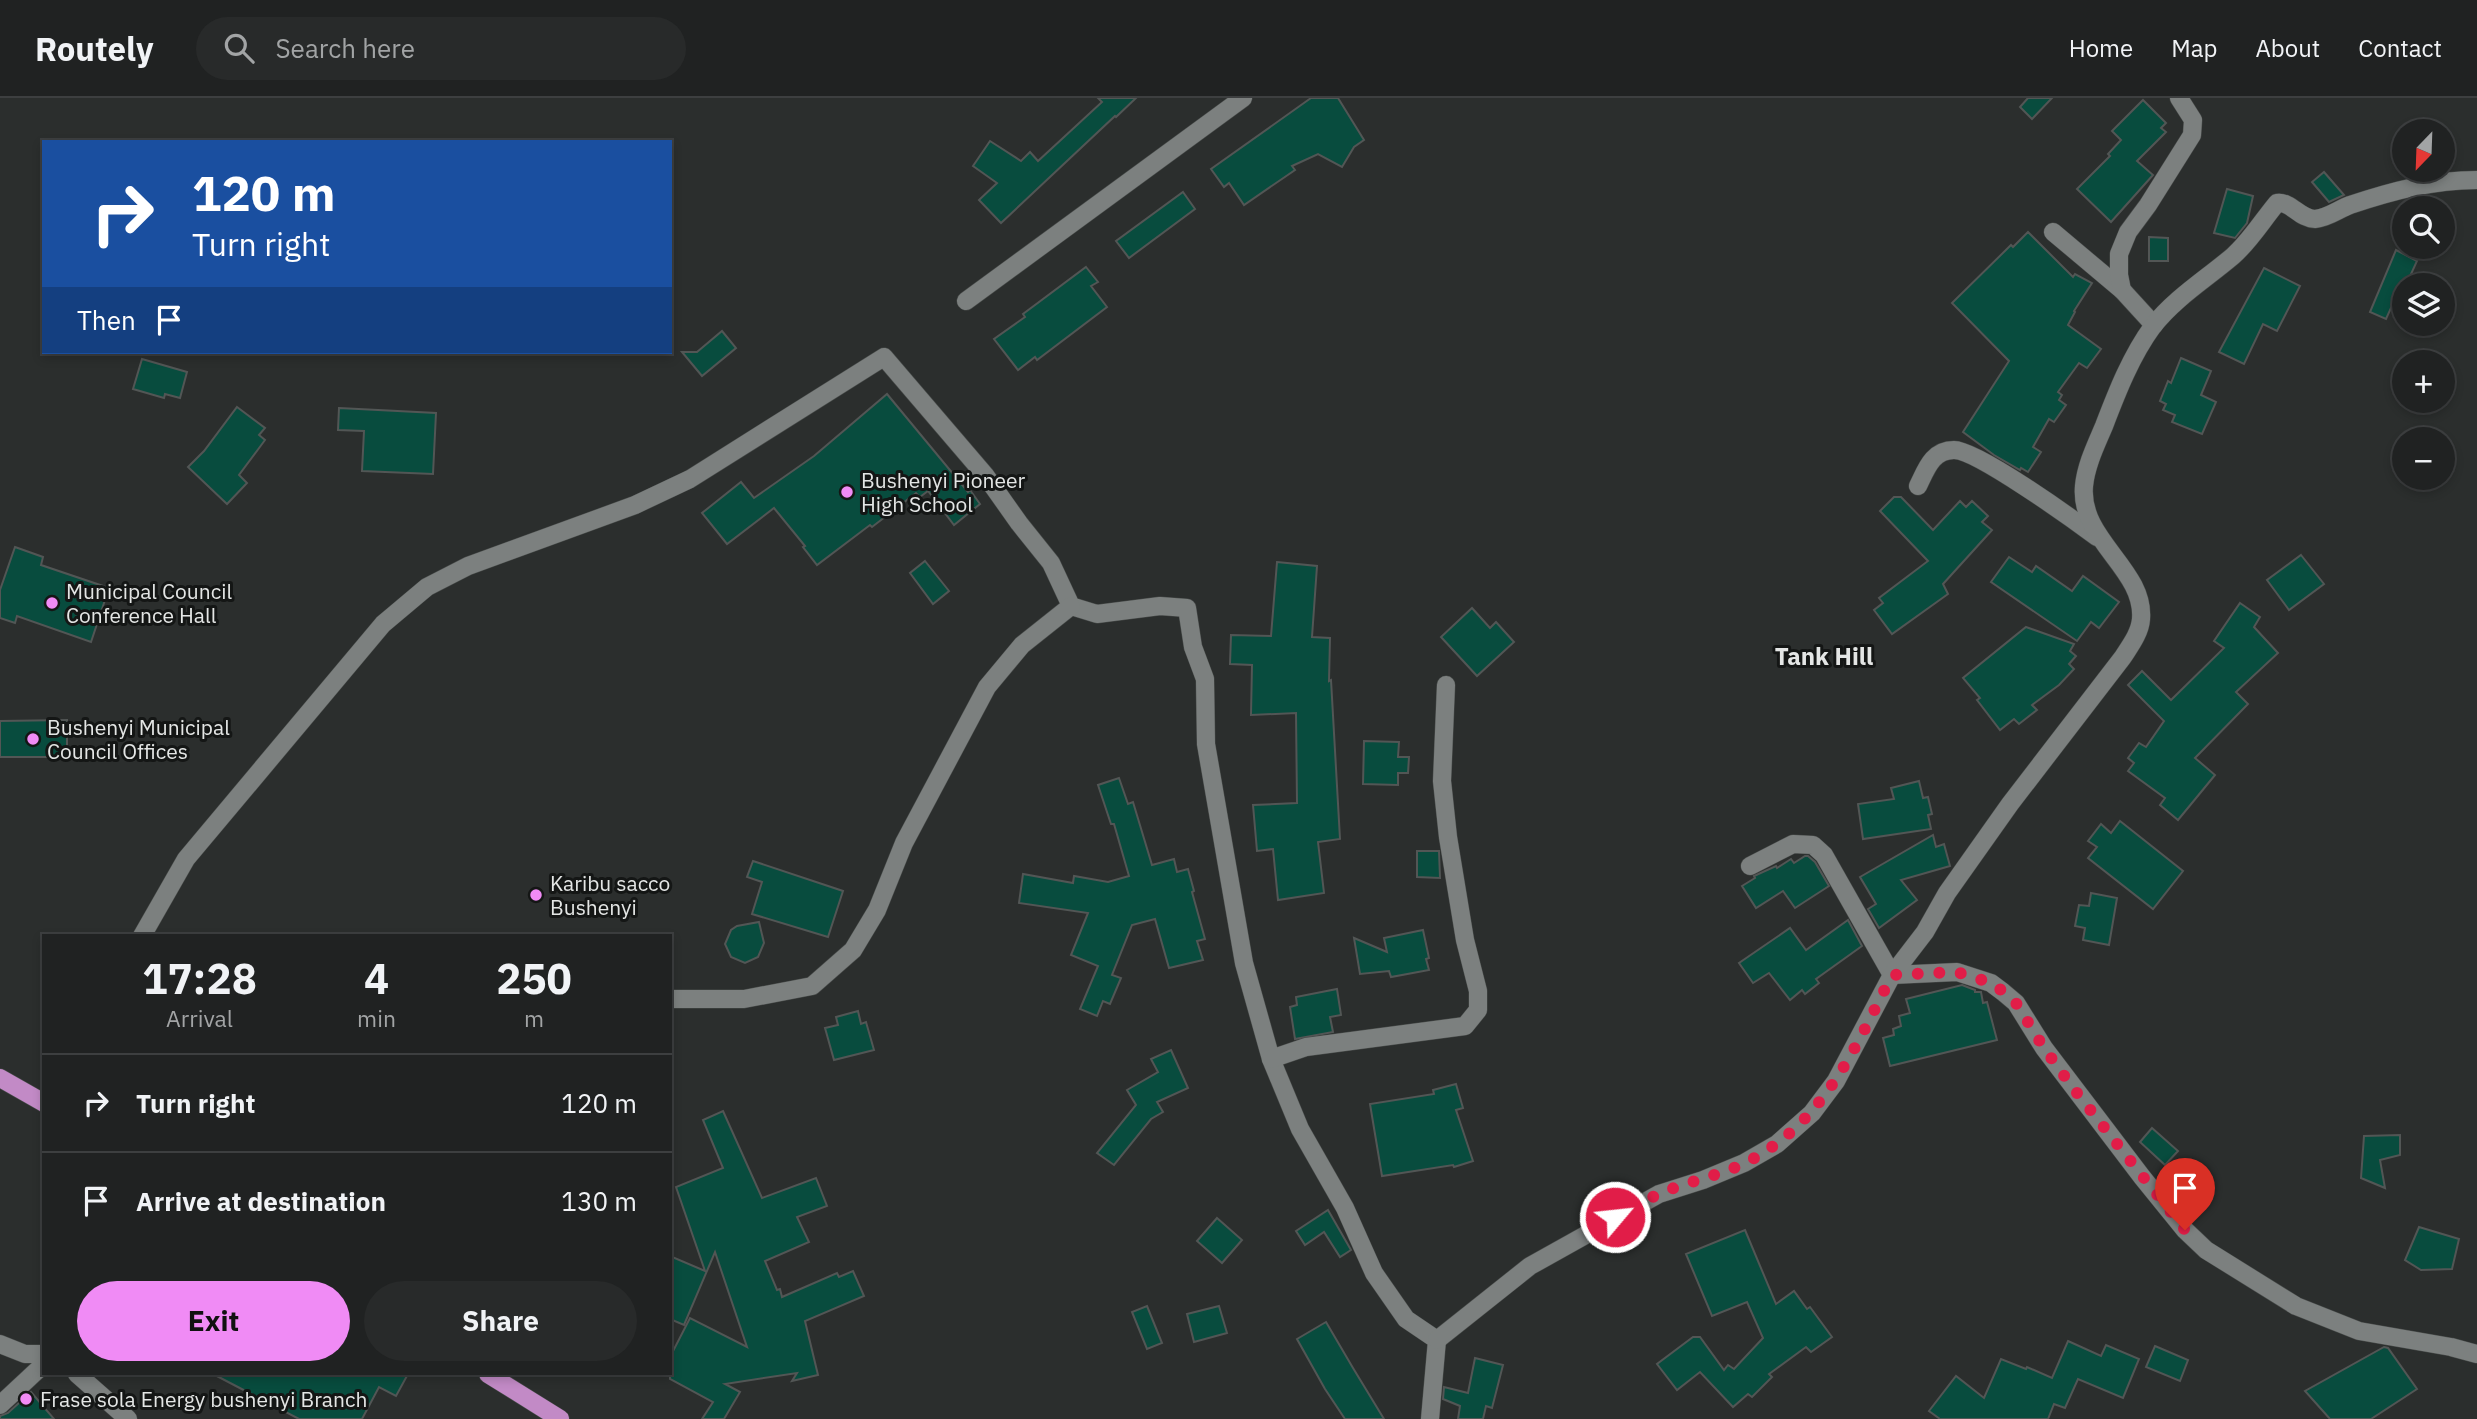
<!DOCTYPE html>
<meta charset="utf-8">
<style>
body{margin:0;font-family:"IBM Plex Sans",sans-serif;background:#282a2a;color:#f1f3f6;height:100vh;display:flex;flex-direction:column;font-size:26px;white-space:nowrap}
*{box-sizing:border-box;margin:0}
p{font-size:23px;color:#a2a4a5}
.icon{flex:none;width:38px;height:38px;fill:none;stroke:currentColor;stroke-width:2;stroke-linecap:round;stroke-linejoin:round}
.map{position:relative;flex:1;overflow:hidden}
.side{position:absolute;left:42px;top:836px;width:630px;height:441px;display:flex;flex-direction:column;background:#202222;border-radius:0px;box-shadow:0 4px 10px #0003,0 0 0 2px #3d3f40}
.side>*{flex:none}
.banner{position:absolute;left:42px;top:42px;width:630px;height:214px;border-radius:0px;box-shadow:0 4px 10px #0003,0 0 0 2px #3d3f40;background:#1a4fa0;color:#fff;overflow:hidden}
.needle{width:46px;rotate:203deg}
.buttons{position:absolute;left:2392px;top:21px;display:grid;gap:14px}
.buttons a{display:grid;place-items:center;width:63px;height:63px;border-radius:50%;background:#202222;box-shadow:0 4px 10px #0003,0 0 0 2px #3d3f40;font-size:35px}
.pin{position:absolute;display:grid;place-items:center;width:60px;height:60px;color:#fff;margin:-72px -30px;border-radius:50% 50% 50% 0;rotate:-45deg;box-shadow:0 0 7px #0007}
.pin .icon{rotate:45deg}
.me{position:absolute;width:77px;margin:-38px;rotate:62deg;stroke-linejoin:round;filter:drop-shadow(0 0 5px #0008)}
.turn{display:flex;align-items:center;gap:24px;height:147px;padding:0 35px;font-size:32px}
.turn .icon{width:91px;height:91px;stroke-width:2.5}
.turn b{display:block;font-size:49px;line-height:60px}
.then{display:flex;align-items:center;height:66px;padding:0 35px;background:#0003;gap:14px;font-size:26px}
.eta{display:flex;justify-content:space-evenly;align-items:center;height:119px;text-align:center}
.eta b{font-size:42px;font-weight:700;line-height:49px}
.cta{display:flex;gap:14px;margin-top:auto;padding:14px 35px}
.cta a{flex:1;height:80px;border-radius:42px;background:#f08bf5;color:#111;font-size:28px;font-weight:700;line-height:80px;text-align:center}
.cta a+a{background:#282a2a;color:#f1f3f6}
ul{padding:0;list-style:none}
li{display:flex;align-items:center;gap:21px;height:98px;padding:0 35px;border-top:2px solid #3d3f40}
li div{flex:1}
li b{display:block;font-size:26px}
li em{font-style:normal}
header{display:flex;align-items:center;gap:42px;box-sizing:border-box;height:98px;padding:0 35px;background:#202222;border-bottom:2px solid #3d3f40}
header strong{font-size:33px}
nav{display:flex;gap:38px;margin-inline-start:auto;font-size:24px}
.search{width:490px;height:63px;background:#282a2a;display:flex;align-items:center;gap:18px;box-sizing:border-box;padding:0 24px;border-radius:38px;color:#a2a4a5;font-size:26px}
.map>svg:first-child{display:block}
</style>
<header>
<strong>Routely</strong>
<div class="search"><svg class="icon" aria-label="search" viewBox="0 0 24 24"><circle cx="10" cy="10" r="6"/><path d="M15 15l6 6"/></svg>Search here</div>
<nav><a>Home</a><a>Map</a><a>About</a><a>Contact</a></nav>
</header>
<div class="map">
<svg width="2477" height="1321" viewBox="0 0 2477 1321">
<rect width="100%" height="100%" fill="#2b2e2d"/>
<g fill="#084c3e" stroke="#525655" stroke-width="2">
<polygon points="1098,0 1136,0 1116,19 1115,18 1001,125 979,102 997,85 973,68 990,43 1021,63 1030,54 1038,63 1102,4"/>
<polygon points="1311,0 1338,0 1364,42 1354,49 1342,69 1318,56 1292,68 1295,72 1244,107 1229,85 1224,89 1211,71"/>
<polygon points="2028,0 2052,0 2032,21 2020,9"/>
<polygon points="2143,2 2166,25 2161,30 2166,34 2137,63 2153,77 2111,124 2077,91 2110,58 2108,56 2121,42 2112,33"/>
<polygon points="2324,74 2344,97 2329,104 2312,84"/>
<polygon points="2227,91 2253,98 2247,125 2235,140 2214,135"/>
<polygon points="1183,94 1195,111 1129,160 1116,143"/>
<polygon points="2028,134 2073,179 2075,176 2092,185 2074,213 2075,214 2068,227 2101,251 2087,270 2079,265 2058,294 2062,297 2059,302 2066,307 2054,324 2049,321 2033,349 2041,354 2028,374 2021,370 2020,372 1994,357 1963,334 2009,263 1952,205 2011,147 2013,149"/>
<polygon points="2149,139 2168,140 2168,163 2149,163"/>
<polygon points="2396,152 2417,163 2406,187 2404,187 2404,192 2400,190 2386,221 2370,214"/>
<polygon points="1086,169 1098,184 1091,188 1107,209 1037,262 1035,259 1018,272 994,241 1025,219 1023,216"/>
<polygon points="2264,170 2300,188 2277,233 2263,226 2244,266 2219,254"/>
<polygon points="722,233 736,250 702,278 682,254 697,254"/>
<polygon points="2181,260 2211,273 2201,297 2216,304 2202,336 2172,324 2175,317 2163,312 2166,306 2160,303 2168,283 2171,285"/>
<polygon points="142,261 187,274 180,300 165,296 164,300 133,291"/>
<polygon points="887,296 968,394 970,392 980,406 954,427 928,393 920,399 916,395 872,429 870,427 817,467 803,449 805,448 774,410 727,446 702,415 741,384 754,400 814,358"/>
<polygon points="237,309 265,330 259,337 265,342 239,377 247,385 227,406 188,369 204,353"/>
<polygon points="339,310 436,315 433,376 362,373 364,333 338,332"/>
<polygon points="1894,399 1901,399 1933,432 1960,403 1966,409 1972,403 1988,418 1982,424 1992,432 1943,486 1948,496 1892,536 1874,512 1883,505 1879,500 1928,463 1880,413"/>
<polygon points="15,449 43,459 41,467 109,490 91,544 17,518 15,525 0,520 0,492"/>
<polygon points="2301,457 2324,486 2289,512 2267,482"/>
<polygon points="2009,459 2032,474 2036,468 2072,493 2083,478 2119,504 2099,530 2091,524 2077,543 1991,484"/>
<polygon points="925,463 949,493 933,506 910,475"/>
<polygon points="1277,464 1317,468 1312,539 1330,540 1329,583 1331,582 1340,741 1318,744 1324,795 1278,802 1273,751 1257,753 1253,707 1297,705 1296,615 1251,617 1252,567 1230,566 1231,537 1271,538"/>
<polygon points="2240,505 2260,519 2254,529 2278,555 2236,594 2248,606 2195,660 2215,677 2178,722 2160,707 2165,700 2128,673 2134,665 2128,660 2139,645 2146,649 2164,623 2128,587 2142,573 2171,602 2224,550 2214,543"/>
<polygon points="1472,510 1490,530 1496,524 1514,544 1477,578 1441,539"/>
<polygon points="2026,529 2074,546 2070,553 2076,558 2069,566 2074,571 2059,587 2032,607 2037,612 2019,626 2014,621 2000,632 1977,602 1980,600 1963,580"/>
<polygon points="67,622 67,659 0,659 0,623"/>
<polygon points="1364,643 1399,644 1398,659 1409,659 1408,675 1398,675 1398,687 1363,686"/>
<polygon points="1119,680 1128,706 1133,704 1152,767 1174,761 1177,774 1188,771 1194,793 1192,794 1205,841 1197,843 1203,862 1169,870 1155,821 1132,827 1112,877 1121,880 1110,906 1103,903 1097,918 1080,911 1098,868 1071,857 1088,815 1019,805 1023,776 1073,785 1074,778 1108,784 1129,778 1114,726 1111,726 1098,687"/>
<polygon points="1919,683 1923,700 1928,699 1932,716 1928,717 1931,731 1863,741 1858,706 1894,701 1891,690"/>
<polygon points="2120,723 2183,773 2153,811 2088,760 2097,749 2088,743 2101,726 2111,735"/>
<polygon points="1933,737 1936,749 1944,746 1950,768 1901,782 1917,802 1879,830 1868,811 1876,806 1860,779"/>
<polygon points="1417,753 1439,753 1440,780 1417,779"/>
<polygon points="1805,758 1808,758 1815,764 1829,788 1795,810 1783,793 1756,810 1742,788 1755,780 1754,778 1776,768 1777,770 1791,761 1794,765"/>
<polygon points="753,763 843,793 828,839 752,816 762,784 747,779"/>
<polygon points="2091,795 2117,800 2109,847 2083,842 2085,830 2075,828 2079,807 2089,808"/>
<polygon points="1848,822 1862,848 1816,881 1819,885 1805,896 1802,892 1790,902 1769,875 1753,885 1739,865 1790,830 1806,852"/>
<polygon points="759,824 764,845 758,859 745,865 731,859 725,846 731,832 737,828"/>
<polygon points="1423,832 1429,860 1426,861 1429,872 1391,879 1389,873 1360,876 1354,840 1387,854 1384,840"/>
<polygon points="1962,887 1975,892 1975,894 1981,894 1983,905 1987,904 1997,942 1890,968 1883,940 1894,937 1893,931 1901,928 1899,918 1910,915 1906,901"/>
<polygon points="1337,891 1341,917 1330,919 1333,934 1295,941 1290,909 1297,907 1296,899"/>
<polygon points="858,913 861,926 866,924 874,952 834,962 825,930 838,927 836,919"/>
<polygon points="1171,952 1188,990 1157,1004 1163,1014 1151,1021 1114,1067 1097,1055 1136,1007 1127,992 1158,974 1151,961"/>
<polygon points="1456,986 1463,1010 1456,1012 1473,1063 1454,1069 1453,1067 1382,1078 1370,1006 1434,996 1433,992"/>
<polygon points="723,1013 762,1100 816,1080 827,1108 797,1119 809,1144 765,1163 777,1192 780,1191 782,1199 837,1175 839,1179 853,1173 864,1198 805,1223 818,1277 792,1283 797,1275 725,1286 740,1294 724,1321 702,1321 713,1304 670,1281 670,1259 690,1220 747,1249 715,1154 684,1227 670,1221 670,1158 705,1173 676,1089 723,1070 703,1022"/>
<polygon points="2152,1030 2178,1053 2165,1067 2140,1044"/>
<polygon points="2400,1037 2400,1057 2380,1062 2385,1090 2361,1080 2364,1038"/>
<polygon points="1328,1112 1351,1152 1340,1159 1324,1134 1305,1147 1296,1133"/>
<polygon points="1217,1120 1242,1142 1222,1165 1197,1143"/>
<polygon points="2419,1129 2459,1141 2452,1171 2421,1172 2405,1162"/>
<polygon points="1745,1132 1776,1206 1794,1193 1807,1211 1810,1209 1832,1239 1811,1254 1806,1249 1769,1276 1772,1279 1752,1299 1748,1296 1733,1309 1700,1274 1677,1292 1657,1266 1693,1239 1700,1239 1724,1272 1728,1267 1734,1271 1763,1240 1747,1204 1712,1218 1686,1156"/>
<polygon points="1147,1208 1162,1245 1147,1251 1132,1214"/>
<polygon points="1219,1208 1227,1235 1194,1244 1187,1216"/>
<polygon points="1326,1224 1353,1270 1384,1321 1345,1321 1325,1291 1297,1241"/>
<polygon points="2068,1243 2101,1258 2106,1247 2139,1261 2123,1300 2078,1281 2065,1310 2054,1306 2048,1321 1940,1321 1929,1313 1956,1278 1984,1300 2001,1261 2026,1271 2027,1269 2052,1280"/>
<polygon points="2155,1248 2188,1262 2180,1283 2146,1269"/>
<polygon points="2384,1249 2388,1250 2417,1291 2371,1321 2330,1321 2305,1293"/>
<polygon points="1475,1260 1503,1267 1492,1310 1486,1308 1483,1321 1458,1321 1460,1308 1443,1301 1444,1289 1468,1295"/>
<polygon points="213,1276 408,1276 396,1298 379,1289 362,1321 299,1321"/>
<polygon points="31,1294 54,1321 0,1321 0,1318 8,1315"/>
</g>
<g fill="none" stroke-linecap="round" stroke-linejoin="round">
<g stroke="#494c4b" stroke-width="19">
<g id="minor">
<polyline points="2053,134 2122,192"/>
<polyline points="966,203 1243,0"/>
<polyline points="2154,227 2122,192 2119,177 2119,156 2128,134 2148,107 2192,37 2193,22 2179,0"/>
<path d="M1918,388C1926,372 1932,352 1954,352C1977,352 2074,422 2097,439"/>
<polyline points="1750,768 1793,746 1813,747 1824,757 1892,877 1957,874 1991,885 2003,894 2016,905 2044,950 2142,1079 2185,1132 2206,1152 2296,1208 2359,1233 2451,1249 2477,1256"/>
<polyline points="142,838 186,761 383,526 427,489 468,468 635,407 690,381 884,259 985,377 1019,425 1051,465 1071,508 1097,516 1160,508 1187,510 1193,549 1205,581 1206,646 1244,865 1271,961 1300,1031 1345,1110 1374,1175 1406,1221 1437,1242 1430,1321"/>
<polyline points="670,901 744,901 812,888 853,852 877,812 904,745 987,589 1022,547 1071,508"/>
<polyline points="1271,961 1306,949 1465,928 1478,912 1478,893 1465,842 1448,739 1442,683 1446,587"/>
<path d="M1437,1242L1530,1168L1659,1096L1703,1082L1744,1065L1777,1046L1812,1015L1836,983L1892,877L1925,834L1947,795L2010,706L2123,559C2130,548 2140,535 2141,521C2145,471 2079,442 2084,388C2086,367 2096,347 2104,328C2117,294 2131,258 2153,228C2175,200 2206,181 2233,158C2250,143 2262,123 2277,105C2291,103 2300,121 2315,121C2328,120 2339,111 2350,107C2392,93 2433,82 2477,82"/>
<polyline points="0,1246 25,1256 44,1256"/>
<polyline points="77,1276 128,1321"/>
<polyline points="0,1307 44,1266"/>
</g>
</g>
<g stroke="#494c4b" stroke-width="19">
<g id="primary">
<polyline points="0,980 44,1005"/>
<polyline points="488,1276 560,1321"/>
</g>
</g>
<use href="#minor" stroke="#7c807f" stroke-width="18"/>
<use href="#primary" stroke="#c28ac6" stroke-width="18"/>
</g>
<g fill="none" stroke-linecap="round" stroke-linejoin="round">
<path stroke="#e11d48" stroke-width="12" stroke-dasharray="0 21.6" d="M1615,1119C1628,1111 1643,1103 1657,1097C1685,1084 1715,1079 1743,1066C1823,1027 1854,952 1892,877L1957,874L1991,885L2004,894L2016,905L2044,950L2073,990L2185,1132"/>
</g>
<g fill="#f08bf5" stroke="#141615" stroke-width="2.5">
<circle cx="847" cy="394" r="7"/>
<circle cx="52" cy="505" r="7"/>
<circle cx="33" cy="641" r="7"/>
<circle cx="536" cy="797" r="7"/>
<circle cx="26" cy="1301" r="7"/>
</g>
<g text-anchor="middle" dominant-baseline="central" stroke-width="6" stroke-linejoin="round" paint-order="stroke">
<g font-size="21" fill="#e4e6e5" stroke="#141615" text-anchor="start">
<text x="861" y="382">Bushenyi Pioneer<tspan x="861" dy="24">High School</tspan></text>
<text x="66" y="493">Municipal Council<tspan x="66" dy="24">Conference Hall</tspan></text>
<text x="47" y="629">Bushenyi Municipal<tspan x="47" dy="24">Council Offices</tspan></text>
<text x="550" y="785">Karibu sacco<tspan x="550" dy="24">Bushenyi</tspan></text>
<text x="40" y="1301">Frase sola Energy bushenyi Branch</text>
</g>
<g font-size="24" font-weight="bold" fill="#e4e6e5" stroke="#141615">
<text x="1824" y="558">Tank Hill</text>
</g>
</g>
</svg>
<div class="buttons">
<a><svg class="needle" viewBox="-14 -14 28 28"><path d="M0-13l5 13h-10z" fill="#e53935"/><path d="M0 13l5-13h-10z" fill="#a2a4a5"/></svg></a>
<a><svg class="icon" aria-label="search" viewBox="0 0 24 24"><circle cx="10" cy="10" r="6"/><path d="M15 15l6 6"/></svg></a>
<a><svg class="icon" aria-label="layers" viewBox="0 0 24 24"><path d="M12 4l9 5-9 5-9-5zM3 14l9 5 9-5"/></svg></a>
<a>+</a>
<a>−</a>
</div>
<div class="pin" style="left:2185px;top:1132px;background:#d93025"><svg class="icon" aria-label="arrive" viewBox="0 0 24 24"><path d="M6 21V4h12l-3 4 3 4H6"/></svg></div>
<svg class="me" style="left:1615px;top:1119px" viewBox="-20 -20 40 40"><circle r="17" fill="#e11d48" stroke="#fff" stroke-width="3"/><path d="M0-11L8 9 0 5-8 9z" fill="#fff"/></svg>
<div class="banner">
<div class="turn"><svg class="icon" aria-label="right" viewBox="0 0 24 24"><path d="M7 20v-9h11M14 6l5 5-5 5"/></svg><div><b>120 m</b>Turn right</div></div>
<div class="then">Then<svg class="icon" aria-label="arrive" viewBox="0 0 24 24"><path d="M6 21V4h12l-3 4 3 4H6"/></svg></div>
</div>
<section class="side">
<div class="eta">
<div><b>17:28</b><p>Arrival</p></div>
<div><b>4</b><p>min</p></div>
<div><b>250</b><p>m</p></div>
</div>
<ul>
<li><svg class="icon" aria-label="right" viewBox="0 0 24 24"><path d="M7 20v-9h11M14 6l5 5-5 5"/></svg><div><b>Turn right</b></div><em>120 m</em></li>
<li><svg class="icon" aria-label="arrive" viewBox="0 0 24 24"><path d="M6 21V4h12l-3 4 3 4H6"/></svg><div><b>Arrive at destination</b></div><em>130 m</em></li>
</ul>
<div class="cta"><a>Exit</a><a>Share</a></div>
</section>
</div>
